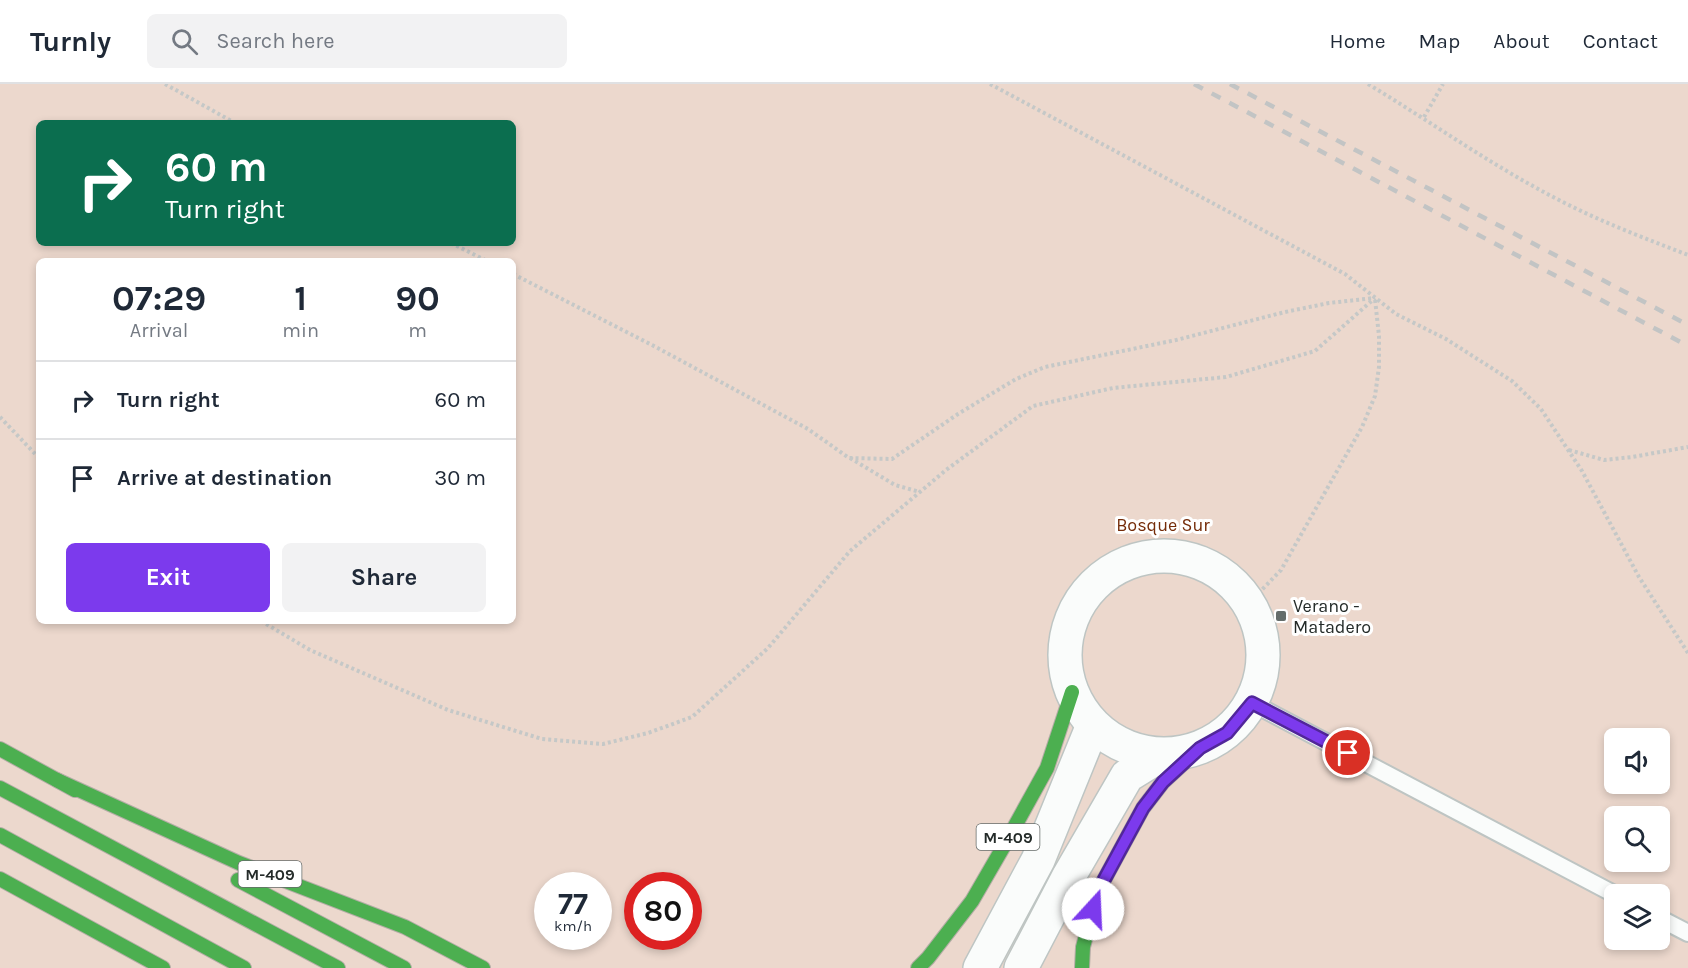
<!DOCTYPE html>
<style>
body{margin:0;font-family:Karla,sans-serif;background:#f2f2f3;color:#1f2937;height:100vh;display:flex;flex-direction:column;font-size:22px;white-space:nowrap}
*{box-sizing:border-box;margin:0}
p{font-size:20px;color:#747a83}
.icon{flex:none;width:33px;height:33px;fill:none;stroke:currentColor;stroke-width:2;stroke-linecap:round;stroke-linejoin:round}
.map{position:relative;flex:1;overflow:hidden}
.sheet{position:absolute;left:36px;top:174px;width:480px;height:366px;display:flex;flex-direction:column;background:#fff;border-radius:9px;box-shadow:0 3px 9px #0003}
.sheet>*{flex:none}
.hud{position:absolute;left:36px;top:36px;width:480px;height:126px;border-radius:9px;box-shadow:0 3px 9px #0003;background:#0b6e4f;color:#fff;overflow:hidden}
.controls{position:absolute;left:1604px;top:644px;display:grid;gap:12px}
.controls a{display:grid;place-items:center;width:66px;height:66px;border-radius:9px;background:#fff;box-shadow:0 3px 9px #0003;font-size:30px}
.speed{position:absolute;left:534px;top:788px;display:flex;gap:12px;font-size:30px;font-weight:700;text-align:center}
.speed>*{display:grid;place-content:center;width:78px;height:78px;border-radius:50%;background:#fff;box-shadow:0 3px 9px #0003;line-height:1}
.speed small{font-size:15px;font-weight:400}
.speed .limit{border:9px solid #d22;background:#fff;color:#111}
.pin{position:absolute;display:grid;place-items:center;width:51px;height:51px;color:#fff;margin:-26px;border:3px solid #fff;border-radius:50%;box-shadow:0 2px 6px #0007}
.me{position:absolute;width:66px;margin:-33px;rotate:20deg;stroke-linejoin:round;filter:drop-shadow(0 0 4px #0008)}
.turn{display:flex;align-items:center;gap:21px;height:126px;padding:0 30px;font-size:27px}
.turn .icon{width:78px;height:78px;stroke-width:2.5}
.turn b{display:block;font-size:42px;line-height:51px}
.eta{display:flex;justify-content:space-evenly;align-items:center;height:102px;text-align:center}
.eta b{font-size:36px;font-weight:700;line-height:42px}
.primary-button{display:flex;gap:12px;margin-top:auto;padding:12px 30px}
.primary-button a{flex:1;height:69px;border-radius:9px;background:#7c3aed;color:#fff;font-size:24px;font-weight:700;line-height:69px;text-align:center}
.primary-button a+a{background:#f2f2f3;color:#1f2937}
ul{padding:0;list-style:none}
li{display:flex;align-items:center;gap:18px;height:78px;padding:0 30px;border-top:2px solid #e0e1e3}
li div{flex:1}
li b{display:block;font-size:22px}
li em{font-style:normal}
header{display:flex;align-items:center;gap:36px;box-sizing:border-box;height:84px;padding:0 30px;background:#fff;border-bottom:2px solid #e0e1e3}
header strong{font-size:28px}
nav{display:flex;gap:33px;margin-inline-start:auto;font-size:21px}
.search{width:420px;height:54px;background:#f2f2f3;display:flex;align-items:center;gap:15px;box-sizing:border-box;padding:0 21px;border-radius:9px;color:#747a83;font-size:22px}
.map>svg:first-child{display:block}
</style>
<header>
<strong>Turnly</strong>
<div class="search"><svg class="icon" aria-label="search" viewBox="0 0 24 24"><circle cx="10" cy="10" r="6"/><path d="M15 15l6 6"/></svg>Search here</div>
<nav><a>Home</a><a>Map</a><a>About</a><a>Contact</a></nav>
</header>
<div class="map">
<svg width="1688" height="884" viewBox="0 0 1688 884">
<rect width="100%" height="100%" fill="#dee8e5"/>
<path fill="#ecd8cd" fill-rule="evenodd" d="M0,0H1688V884H0ZM39,39H513V159H39ZM39,177H513V537H39ZM1614,654H1659V699H1614ZM1614,732H1659V777H1614ZM548,801H598V852H548ZM638,801H688V852H638ZM1614,810H1659V855H1614Z"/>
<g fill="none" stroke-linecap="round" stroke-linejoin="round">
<g stroke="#bec5c3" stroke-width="20">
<g id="lane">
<polyline points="1252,619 1614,810"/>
<polyline points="1659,834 1688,849"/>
</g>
</g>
<g stroke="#bec5c3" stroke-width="36">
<g id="street">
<circle cx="1164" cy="571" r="99"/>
<polyline points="980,884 1038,776 1093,641"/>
<polyline points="1021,884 1069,792 1127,692 1161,671"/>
</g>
</g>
<g stroke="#b4ada6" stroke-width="16">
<g id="fast">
<polyline points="0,665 75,706"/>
<polyline points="57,696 239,779 405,843 483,884"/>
<polyline points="0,704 338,884"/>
<polyline points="0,751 244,884"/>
<polyline points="0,795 163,884"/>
<polyline points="238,796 404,884"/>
<polyline points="918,884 928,874 972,817 1005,760 1047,684 1072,608"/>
<polyline points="1082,884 1083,863 1098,807 1143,724 1163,698 1200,664"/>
</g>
</g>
<g stroke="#c5c8c7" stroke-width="4" stroke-dasharray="3 3" stroke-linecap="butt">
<polyline points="165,0 235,39"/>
<polyline points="990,0 1345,190 1396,230 1446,255 1512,297 1541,325 1582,387 1639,493 1688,569"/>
<path d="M1368,0C1431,38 1491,81 1557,115C1599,137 1644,154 1688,171"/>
<polyline points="1424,33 1443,0"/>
<polyline points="451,159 487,177"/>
<polyline points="513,190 652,261 808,345 849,374 892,375 958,330 1016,295 1045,283 1176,256 1285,228 1329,219 1374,214"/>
<polyline points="0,333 39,374"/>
<polyline points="1569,366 1604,376 1632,373 1688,363"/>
<polyline points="850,374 895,401 920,408"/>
<polyline points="1250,518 1281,486 1362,343 1375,312 1379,283 1379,252 1375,215"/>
<polyline points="261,537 310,566 448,626 542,655 603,660 648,649 692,633 768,564 850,467 946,386 1033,322 1113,304 1226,293 1315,267 1375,214"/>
</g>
<use href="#lane" stroke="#fafcfb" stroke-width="16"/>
<use href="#street" stroke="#fafcfb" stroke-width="33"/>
<use href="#fast" stroke="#4caf50" stroke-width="14"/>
<g stroke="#c2c4c4" stroke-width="4.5" stroke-dasharray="10 10" stroke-linecap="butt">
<polyline points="1194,0 1688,262"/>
<polyline points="1230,0 1688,241"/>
</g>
</g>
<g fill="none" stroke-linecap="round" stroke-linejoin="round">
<g stroke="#51269a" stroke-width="15">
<polyline id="route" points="1093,825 1098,807 1143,724 1163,698 1200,664 1227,649 1252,619 1348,669"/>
</g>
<use href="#route" stroke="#7c3aed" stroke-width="10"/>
</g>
<rect fill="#656d6b" stroke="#fff" stroke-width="2" x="1275" y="526" width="12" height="12" rx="3"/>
<g text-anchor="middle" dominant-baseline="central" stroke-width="6" stroke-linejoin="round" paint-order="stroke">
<g fill="#fff" stroke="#666b69" stroke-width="1.5">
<rect x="976.5" y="740" width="63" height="26" rx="4.5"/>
<rect x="238.5" y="777" width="63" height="26" rx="4.5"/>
</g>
<g font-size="16" font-weight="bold" fill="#242b29">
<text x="1008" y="753">M-409</text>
<text x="270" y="790">M-409</text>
</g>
<g font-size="18" fill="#742b08" stroke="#fff">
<text x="1163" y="441">Bosque Sur</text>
</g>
<g font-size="18" fill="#242b29" stroke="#fff" text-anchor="start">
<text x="1293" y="522">Verano -<tspan x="1293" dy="21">Matadero</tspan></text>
</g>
</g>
</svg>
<div class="controls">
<a><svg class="icon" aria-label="sound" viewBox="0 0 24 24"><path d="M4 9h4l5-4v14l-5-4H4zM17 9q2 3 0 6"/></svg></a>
<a><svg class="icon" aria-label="search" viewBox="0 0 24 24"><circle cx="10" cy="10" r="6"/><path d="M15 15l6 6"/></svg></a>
<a><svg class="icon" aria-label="layers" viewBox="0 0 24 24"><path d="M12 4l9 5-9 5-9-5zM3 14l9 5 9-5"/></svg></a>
</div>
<div class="speed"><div>77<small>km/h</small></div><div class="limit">80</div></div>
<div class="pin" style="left:1348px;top:669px;background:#d93025"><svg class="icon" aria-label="arrive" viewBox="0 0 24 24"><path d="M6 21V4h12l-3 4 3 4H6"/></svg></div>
<svg class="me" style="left:1093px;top:825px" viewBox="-20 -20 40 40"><circle r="19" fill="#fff"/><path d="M0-13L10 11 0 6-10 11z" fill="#7c3aed"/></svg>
<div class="hud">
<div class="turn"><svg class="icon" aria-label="right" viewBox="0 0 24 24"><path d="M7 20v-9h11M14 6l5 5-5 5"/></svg><div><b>60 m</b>Turn right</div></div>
</div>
<section class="sheet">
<div class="eta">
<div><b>07:29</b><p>Arrival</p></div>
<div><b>1</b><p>min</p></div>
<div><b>90</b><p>m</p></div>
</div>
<ul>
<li><svg class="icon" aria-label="right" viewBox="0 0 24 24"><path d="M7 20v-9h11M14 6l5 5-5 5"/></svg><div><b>Turn right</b></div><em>60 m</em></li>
<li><svg class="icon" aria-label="arrive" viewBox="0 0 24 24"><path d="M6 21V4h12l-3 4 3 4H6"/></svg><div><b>Arrive at destination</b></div><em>30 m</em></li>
</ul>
<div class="primary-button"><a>Exit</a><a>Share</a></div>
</section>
</div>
